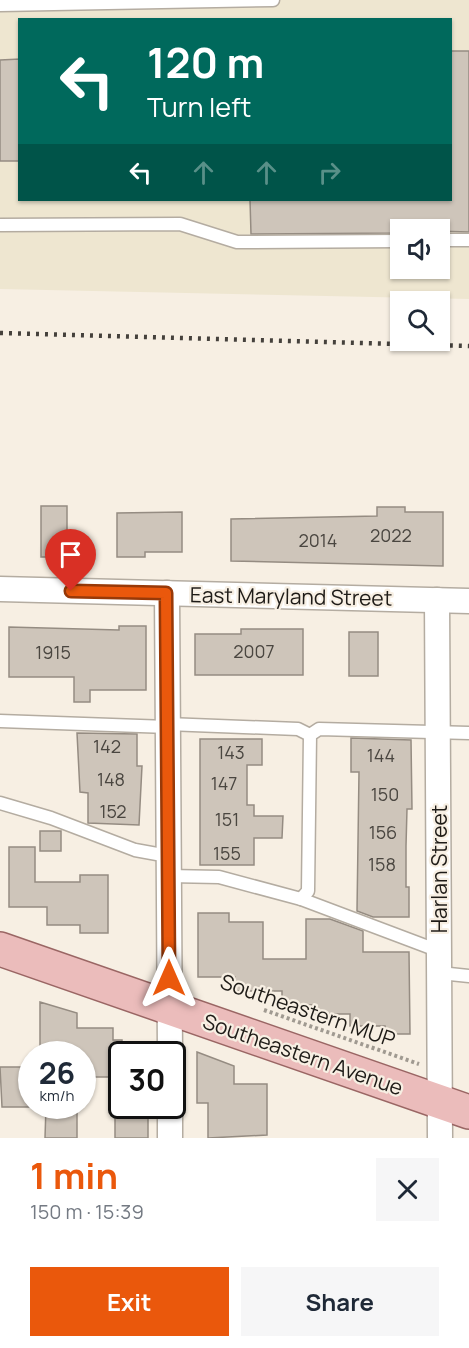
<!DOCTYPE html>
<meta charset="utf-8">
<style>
body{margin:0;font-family:Manrope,sans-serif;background:#f6f6f7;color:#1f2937;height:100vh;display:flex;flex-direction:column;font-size:22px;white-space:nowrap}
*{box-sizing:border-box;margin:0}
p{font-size:20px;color:#747a83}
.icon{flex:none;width:33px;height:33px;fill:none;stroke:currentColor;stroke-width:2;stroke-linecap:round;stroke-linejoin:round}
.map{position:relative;height:1138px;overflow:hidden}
.side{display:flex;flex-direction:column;background:#fff;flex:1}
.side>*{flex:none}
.top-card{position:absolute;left:18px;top:18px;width:434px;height:183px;border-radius:0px;box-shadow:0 2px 4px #0004;background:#00695c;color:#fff;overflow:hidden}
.controls{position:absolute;left:390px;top:219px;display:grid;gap:12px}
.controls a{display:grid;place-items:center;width:60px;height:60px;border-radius:0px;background:#fff;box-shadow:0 2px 4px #0004;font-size:30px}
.speed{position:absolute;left:18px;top:1041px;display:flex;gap:12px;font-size:30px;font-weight:700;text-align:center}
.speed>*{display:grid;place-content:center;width:78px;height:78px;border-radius:50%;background:#fff;box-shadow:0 2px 4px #0004;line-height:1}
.speed small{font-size:15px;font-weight:400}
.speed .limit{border:3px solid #111;border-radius:9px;background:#fff;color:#111}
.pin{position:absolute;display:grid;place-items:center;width:51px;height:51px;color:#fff;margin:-62px -26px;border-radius:50% 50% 50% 0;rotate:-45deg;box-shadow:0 0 6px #0007}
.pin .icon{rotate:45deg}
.me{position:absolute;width:66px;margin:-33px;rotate:0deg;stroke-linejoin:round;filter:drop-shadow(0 0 4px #0008)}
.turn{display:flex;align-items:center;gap:21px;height:126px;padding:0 30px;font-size:27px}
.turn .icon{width:78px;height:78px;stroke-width:2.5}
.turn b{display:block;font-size:42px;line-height:51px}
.lanes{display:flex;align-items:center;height:57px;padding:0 30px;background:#0003;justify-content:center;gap:30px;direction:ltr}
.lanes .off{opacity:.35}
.round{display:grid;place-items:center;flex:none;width:63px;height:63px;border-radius:0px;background:#f6f6f7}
.head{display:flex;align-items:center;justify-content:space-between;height:102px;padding:0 30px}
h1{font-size:36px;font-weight:700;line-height:45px;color:#ea580c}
.cta{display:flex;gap:12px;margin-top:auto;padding:12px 30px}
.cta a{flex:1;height:69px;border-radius:0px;background:#ea580c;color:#fff;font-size:24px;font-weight:700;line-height:69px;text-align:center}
.cta a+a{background:#f6f6f7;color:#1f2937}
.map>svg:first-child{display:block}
</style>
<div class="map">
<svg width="469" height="1138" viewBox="0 0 469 1138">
<rect width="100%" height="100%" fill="#f7efe3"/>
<path fill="#eee6d0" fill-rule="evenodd" d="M0,0H469V299L0,289ZM20,20H450V200H20ZM400,230H440V268H400Z"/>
<g fill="#cec5ba" stroke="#958c82" stroke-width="1.5">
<polygon points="450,51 469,51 469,232 400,230 400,233 251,234 250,200 450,200"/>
<polygon points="20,59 20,161 0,161 0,60"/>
<rect x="41" y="506" width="26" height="51"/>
<polygon points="377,507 405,507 405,512 443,512 443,566 231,561 231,519 377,516"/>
<polygon points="182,512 182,552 145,552 145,557 117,557 117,513"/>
<polygon points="119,626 146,626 146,690 90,690 90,702 74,702 74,677 9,677 9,627 119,630"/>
<polygon points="241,629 303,629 303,675 195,675 195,634 241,634"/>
<rect x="349" y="632" width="29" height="44"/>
<polygon points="77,733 137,734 137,766 142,766 139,825 88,823 88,793 80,792"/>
<polygon points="351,738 411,740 412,809 407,809 406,846 406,887 409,887 409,917 373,917 357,911 359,772 351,772"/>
<polygon points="200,739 262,739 262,765 247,765 247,805 254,805 254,816 283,816 282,838 254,838 254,865 200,865"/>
<rect x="40" y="831" width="21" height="20"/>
<polygon points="9,847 35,847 35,882 80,882 80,875 108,875 108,933 80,933 80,925 47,925 47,907 9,907"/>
<polygon points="198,913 229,913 229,922 263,922 263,959 306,959 306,919 330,919 363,931 363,952 409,952 410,1034 385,1034 385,1026 350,1026 350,1014 312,1014 312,1005 282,1005 282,991 236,991 235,977 198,977"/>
<polygon points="40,1002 77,1013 77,1028 113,1028 113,1040 122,1040 122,1077 82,1077 82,1054 40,1054"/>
<polygon points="197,1052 234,1066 234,1084 267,1084 267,1135 208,1138 208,1103 197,1103"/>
<polygon points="0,1067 32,1067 32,1107 2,1107"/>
<polygon points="46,1106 77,1106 77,1138 45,1138"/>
<rect x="115" y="1117" width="33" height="21"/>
</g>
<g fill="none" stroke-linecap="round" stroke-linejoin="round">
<g stroke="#b4aca1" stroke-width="15">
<g id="lane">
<polyline points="0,5 273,0"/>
<polyline points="0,225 180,224 237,242 400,241"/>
<polyline points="440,240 469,240"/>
<polyline points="0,721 168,727"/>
<polyline points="167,724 298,729 310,735"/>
<polyline points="0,803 51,818 135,850 168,856"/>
<polyline points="169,876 219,877 301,899 308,891 310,735 319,729 469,733"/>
<polyline points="301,899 439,951"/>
<polyline points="440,973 469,976"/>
</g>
</g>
<g stroke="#b4aca1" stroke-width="27">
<g id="street">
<polyline points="0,589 469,601"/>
<polyline points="167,593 170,1054"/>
<polyline points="437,600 440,1138"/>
<polyline points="170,1106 170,1138"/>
</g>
</g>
<g stroke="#9a6664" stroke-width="36">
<polyline id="primary" points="0,949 469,1112"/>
</g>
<polyline stroke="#a09a91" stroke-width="4" stroke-dasharray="3 3" stroke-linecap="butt" points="264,1010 419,1064"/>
<use href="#lane" stroke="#fff" stroke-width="12"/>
<use href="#street" stroke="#fff" stroke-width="24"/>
<use href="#primary" stroke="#ebbcbb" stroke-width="33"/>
<polyline stroke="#45413c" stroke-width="4.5" stroke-dasharray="3 6" stroke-linecap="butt" points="0,333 469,346"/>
</g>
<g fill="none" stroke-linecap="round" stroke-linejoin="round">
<g stroke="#983908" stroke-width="15">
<polyline id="route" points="71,591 166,593 169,978"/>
</g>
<use href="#route" stroke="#ea580c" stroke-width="10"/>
</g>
<g text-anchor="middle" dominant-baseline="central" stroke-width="4.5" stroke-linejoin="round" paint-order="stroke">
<g font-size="18" fill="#4a4640">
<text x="391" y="535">2022</text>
<text x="318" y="540">2014</text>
<text x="254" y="651">2007</text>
<text x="53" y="652">1915</text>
<text x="107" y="746">142</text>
<text x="231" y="752">143</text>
<text x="381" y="755">144</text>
<text x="111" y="779">148</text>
<text x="224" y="783">147</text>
<text x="385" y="794">150</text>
<text x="113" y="811">152</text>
<text x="227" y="819">151</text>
<text x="383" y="832">156</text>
<text x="227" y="853">155</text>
<text x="382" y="864">158</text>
</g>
<g font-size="21" fill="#1e1b17" stroke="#f7efe3">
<text transform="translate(291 596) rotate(1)">East Maryland Street</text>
<text transform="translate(439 869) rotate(-90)">Harlan Street</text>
<text transform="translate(308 1010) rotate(19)">Southeastern MUP</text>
<text transform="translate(303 1054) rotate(19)">Southeastern Avenue</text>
</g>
</g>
</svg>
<div class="controls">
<a><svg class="icon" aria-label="sound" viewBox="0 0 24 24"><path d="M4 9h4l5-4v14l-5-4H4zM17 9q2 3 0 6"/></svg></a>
<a><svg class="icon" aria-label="search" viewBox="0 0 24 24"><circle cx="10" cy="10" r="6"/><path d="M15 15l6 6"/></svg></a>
</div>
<div class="speed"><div>26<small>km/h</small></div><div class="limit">30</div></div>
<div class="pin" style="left:71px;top:591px;background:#d93025"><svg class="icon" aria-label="arrive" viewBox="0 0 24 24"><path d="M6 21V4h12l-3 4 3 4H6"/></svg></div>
<svg class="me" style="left:169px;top:978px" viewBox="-20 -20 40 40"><path d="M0-17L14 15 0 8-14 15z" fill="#ea580c" stroke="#fff" stroke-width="4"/></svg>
<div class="top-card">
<div class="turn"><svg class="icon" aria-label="left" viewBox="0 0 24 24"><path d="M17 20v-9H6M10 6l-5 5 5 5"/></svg><div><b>120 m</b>Turn left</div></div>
<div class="lanes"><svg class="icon" aria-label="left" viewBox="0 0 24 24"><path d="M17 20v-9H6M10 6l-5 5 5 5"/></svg><svg class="icon off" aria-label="ahead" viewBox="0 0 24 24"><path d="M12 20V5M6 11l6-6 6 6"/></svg><svg class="icon off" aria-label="ahead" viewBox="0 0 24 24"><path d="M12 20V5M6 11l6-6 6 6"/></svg><svg class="icon off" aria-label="right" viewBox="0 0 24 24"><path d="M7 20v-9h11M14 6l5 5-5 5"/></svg></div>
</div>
</div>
<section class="side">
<div class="head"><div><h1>1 min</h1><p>150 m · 15:39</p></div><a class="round"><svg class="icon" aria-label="close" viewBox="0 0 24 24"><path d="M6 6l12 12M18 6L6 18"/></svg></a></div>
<div class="cta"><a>Exit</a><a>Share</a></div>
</section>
